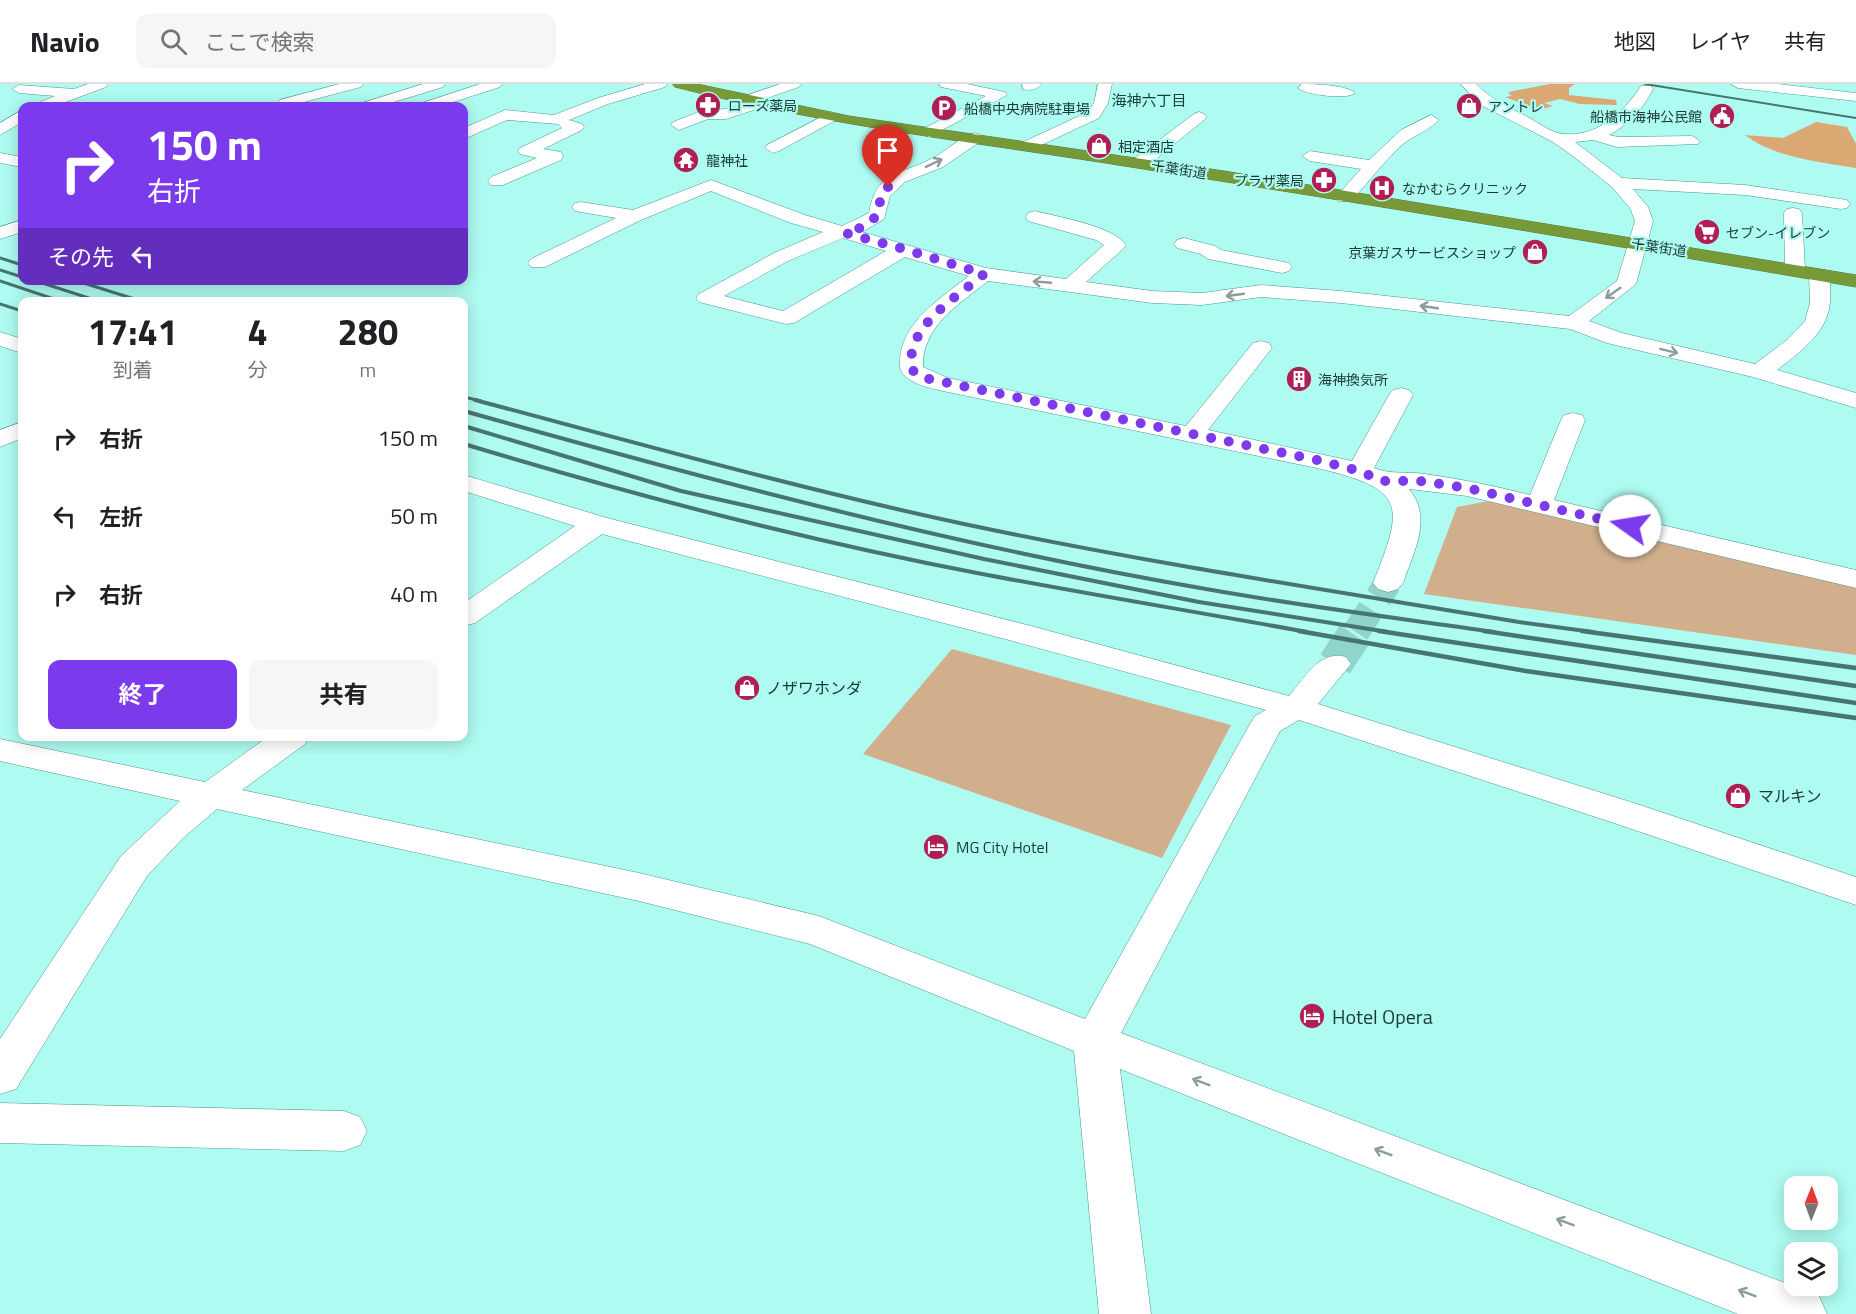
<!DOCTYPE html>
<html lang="ja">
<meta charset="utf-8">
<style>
body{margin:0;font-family:"Titillium Web","Noto Sans JP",sans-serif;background:#f6f6f6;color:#202124;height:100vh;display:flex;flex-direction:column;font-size:22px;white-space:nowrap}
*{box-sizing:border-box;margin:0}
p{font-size:20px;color:#757577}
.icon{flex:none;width:33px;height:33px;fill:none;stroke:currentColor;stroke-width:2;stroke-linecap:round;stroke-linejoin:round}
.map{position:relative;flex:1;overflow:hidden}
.panel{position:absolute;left:18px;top:213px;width:450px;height:444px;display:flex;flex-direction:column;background:#fff;border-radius:12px;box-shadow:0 3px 15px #0003}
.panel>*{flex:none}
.banner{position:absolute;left:18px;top:18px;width:450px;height:183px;border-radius:12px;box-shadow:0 3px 15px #0003;background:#7c3aed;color:#fff;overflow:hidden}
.needle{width:39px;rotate:1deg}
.tools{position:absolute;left:1784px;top:1092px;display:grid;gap:12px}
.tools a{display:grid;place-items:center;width:54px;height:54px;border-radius:12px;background:#fff;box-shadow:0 3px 15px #0003;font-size:30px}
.pin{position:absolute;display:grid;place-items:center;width:51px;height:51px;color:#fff;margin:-62px -26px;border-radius:50% 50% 50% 0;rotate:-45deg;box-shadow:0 0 6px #0007}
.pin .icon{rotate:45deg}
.me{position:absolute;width:66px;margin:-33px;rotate:283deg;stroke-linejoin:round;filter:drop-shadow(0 0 4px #0008)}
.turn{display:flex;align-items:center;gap:21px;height:126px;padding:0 30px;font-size:27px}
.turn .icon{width:78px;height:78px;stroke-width:2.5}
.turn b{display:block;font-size:42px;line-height:51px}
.then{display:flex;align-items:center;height:57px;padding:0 30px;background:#0003;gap:12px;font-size:22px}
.eta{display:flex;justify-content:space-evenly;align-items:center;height:102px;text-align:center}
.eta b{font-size:36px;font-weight:700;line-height:42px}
.primary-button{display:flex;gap:12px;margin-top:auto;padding:12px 30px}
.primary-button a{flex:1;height:69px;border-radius:12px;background:#7c3aed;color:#fff;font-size:24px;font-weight:700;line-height:69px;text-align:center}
.primary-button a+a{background:#f6f6f6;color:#202124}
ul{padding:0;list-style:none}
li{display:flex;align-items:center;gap:18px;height:78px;padding:0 30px}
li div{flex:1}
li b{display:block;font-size:22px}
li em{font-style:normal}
header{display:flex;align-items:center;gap:36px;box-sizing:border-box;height:84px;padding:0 30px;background:#fff;border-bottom:2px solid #e0e0e0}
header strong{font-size:28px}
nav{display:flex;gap:33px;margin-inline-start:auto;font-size:21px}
.search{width:420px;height:54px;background:#f6f6f6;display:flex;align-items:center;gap:15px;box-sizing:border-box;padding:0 21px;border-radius:12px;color:#757577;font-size:22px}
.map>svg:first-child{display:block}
</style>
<header>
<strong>Navio</strong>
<div class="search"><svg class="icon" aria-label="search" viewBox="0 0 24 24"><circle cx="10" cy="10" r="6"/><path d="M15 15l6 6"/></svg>ここで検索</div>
<nav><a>地図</a><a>レイヤ</a><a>共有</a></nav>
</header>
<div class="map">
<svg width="1856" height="1230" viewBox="0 0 1856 1230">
<rect width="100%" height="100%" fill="#aefbf1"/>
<g fill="#d2af8c">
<polygon points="1489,417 1856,503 1856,571 1424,510 1457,423"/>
<polygon points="952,565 1231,641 1162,774 863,670"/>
</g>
<g fill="#dba773">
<polygon points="1550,0 1575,0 1569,4 1569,11 1616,16 1617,21 1580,20 1560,15 1544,19 1553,22 1539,26 1505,13 1512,12 1508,9 1513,7"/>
<path d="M1816,38L1847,43L1856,60V84C1820,78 1775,74 1745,51L1783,54Z"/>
</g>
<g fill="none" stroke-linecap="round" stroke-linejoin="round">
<polyline stroke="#90d4cc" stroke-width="27" stroke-dasharray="27 14" stroke-linecap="butt" points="1356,548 1388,499"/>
<polyline stroke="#90d4cc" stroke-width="35" stroke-dasharray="35 17" stroke-linecap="butt" points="1335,580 1357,547"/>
<g stroke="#4b968e" stroke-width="1">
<g id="minor">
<polygon points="88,0 108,0 106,3 55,22 35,22 38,19 55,12 19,9 12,5 19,1 74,5"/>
<polygon points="339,0 363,0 361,3 289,22 280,22 278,19 280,16"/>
<polygon points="423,0 445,0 443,3 381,22 359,22 362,19"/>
<polygon points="480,0 502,0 500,3 441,22 419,22 422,19"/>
<polygon points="645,0 667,0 665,3 608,20 569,36 582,40 584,43 582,46 543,65 561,68 563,72 561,76 503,101 491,101 488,97 491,93 537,74 520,70 518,67 520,64 562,44 558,40 507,36 464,55 464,44 505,26 554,31 598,14"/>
<polygon points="780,0 801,0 799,3 761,16 765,20 763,23 726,35 708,35 679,46 671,41 673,38 701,27 725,25 741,21 737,17 739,14"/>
<polygon points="939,0 967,0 1005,8 1007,11 929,53 921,48 923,45 986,12 941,3"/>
<path d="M1022,0H1041C1037,6 1029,7 1023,5Z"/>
<polygon points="1098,0 1112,0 1108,19 1099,34 1033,65 1021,65 1019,62 1021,59 1088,28 1094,19"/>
<path d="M1302,0C1313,0 1347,1 1355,9C1348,16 1305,11 1298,4Z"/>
<path d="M1461,0H1476C1491,15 1507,23 1526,32C1536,37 1551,49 1563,50C1598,53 1623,29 1641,2H1651L1653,5C1644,24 1628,41 1609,51L1618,53L1692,52L1700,57L1698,60L1617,63L1593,56L1575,58L1622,94L1745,101L1847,116L1850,120L1847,124L1841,125L1745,111L1633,105L1648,123L1653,137L1636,200L1589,237L1622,249L1755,280L1787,256L1805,237L1810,219L1809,190L1812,186H1826C1831,192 1830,201 1830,208C1833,246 1803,265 1777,286L1856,309V324L1753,293L1607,259L1570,245L1341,219L1261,213L1202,221L1152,219L988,197C959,220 922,242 923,283L948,294L1186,342L1253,259L1261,257L1269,259L1272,264L1208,346L1352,377L1389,311L1393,306L1401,304L1409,306L1413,311L1374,384C1391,391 1407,387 1425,390C1460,395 1495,402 1530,411L1561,336L1564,331L1573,329L1582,331L1585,336L1554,416L1856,486V504L1467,412L1409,405C1433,434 1414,467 1403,499L1398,505L1388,508L1378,505L1373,499C1405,420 1406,405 1317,384L943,307C930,304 914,301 904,291C900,287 900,283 900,278C900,239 942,213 969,192L905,173L794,239L786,240L699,218L696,214L699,210L774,169L823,148L791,139L711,107L641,136L545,183H531L528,179L531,175L616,134L575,127L572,123L575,119L581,118L633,126L711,96L805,131L842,142L869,129C876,87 900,91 931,75C946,68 959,53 975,49L981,51L983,54L981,57L943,83L905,98L890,112L884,135L862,148L986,184L1066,195L1104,161L1096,156L1028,137L1026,133L1028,129L1035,127C1058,133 1113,142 1126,161L1123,165L1086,198L1152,207L1202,209L1261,201L1341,207L1569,232L1617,197L1635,137L1630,124L1612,103L1573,72L1553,58L1479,20ZM843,154L886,167L783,227L724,212L788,177Z"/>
<polygon points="1731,0 1777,0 1856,9 1856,17 1738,4"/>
<polygon points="22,26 22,38 0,51 0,39"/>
<polygon points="831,28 836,30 839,33 836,36 779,67 773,69 765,64 767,61"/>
<polygon points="1199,28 1204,30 1207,33 1204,36 1146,83 1134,83 1132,79 1134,75 1194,30"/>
<path d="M1431,31L1439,36C1431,45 1413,52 1403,60C1384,77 1369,98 1351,117H1339L1336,113L1361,85L1310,77L1302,72L1310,67L1369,76L1401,46Z"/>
<polygon points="0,69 22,73 22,83 0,79"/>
<polygon points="1793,124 1799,125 1802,129 1805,186 1802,190 1788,190 1785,186 1784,129 1787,125"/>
<polygon points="22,136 22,148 0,155 0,143"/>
<polygon points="1184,154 1215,162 1221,166 1289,179 1292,183 1289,187 1282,189 1208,175 1201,170 1177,164 1174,160 1177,156"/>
<polygon points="0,248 22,255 22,269 0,262"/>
<polygon points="22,338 22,354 0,363 0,346"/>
<path d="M464,391L607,434L1031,542L1289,612C1306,593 1319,566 1346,573L1351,580L1318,620L1637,720L1856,793V821L1611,738L1299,636L1280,647L1121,949L1801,1205L1819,1212L1827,1230H1738L1120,985L1151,1230H1099L1074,967L810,860L639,817L217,725L183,754L147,792L16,1005L0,1010V955L121,772L180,717L0,677V655L205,698L269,652H310L305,660L242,706L639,789L819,832L1085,935L1250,640L1255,632L1266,626L1009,556L602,450L475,539L464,542V519L575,442L464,407Z"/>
<polygon points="0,1019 344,1027 360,1033 367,1047 360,1061 344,1067 0,1059"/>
</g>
</g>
<g stroke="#577737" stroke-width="1">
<path id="highway" d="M673,0H697L849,32L1224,87L1856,191V203C1617,162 1377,121 1137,84C982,59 827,42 675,3Z"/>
</g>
<use href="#minor" fill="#fff" fill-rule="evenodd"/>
<use href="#highway" fill="#789938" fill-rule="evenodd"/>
<polyline stroke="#477570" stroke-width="2" points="1645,0 1856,34"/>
<g stroke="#477570" stroke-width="3">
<polyline points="0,174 22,181"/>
<polyline points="0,186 22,193"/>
<polyline points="33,196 101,218"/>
<polyline points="74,196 144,218"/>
<polyline points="0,197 63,218"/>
<polyline points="0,220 22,227"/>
<polyline points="464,313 481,317"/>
</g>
<g stroke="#477570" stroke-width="4">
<path d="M475,316C637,359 800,405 964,440C1148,479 1334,507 1519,538L1593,548"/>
<path d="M464,327C709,396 955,462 1206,505C1301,522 1398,534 1494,548"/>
<polyline points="464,342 681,407 984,475 1199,518 1388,548"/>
<path d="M464,360C633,411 804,456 977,489C1087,510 1197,528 1307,548"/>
</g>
<g stroke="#477570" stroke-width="4.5">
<polyline points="1299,547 1526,587 1856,634"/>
<polyline points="1379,547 1856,619"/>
<polyline points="1484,547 1856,602"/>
<polyline points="1582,547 1856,584"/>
</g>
</g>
<defs><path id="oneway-shaft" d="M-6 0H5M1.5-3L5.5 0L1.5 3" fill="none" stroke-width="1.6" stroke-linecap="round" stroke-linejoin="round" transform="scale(1.5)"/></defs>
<g stroke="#8c9c9a">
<use href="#oneway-shaft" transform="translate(934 79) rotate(-26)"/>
<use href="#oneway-shaft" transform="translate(1042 198) rotate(-175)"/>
<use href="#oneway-shaft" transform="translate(1613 209) rotate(145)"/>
<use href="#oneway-shaft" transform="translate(1235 211) rotate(172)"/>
<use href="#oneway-shaft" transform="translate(1429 223) rotate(-172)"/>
<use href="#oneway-shaft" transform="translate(1669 267) rotate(14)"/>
<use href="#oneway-shaft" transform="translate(1201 998) rotate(-159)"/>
<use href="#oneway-shaft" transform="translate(1383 1068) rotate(-159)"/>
<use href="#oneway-shaft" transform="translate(1565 1138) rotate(-159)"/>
<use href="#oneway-shaft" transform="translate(1747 1209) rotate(-159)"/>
</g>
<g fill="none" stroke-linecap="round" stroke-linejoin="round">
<path stroke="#7c3aed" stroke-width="10" stroke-dasharray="0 18" d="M888,103L881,111L878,131L863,143L845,149L904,165L984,190C956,214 904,243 912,286L924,294L1317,376L1360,387L1381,397H1420L1467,404L1630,442"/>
</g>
<defs>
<g id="pharmacy-disc" transform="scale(1.35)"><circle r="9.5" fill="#af1f53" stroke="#aefbf1"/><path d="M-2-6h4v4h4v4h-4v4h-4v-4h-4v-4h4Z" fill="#fff"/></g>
<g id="shop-disc" transform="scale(1.35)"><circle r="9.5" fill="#af1f53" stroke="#aefbf1"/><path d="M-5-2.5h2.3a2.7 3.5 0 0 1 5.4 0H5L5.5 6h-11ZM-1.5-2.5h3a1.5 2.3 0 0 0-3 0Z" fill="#fff"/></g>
<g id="parking-disc" transform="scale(1.35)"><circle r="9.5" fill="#af1f53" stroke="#aefbf1"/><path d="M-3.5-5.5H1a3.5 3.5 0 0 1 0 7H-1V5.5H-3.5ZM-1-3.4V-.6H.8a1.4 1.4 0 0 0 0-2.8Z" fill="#fff"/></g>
<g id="civic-disc" transform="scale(1.35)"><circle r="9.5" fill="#af1f53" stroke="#aefbf1"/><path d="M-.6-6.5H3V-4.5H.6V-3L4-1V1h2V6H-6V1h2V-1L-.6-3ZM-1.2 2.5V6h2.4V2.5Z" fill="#fff"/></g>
<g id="temple-disc" transform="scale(1.35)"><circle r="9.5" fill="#af1f53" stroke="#aefbf1"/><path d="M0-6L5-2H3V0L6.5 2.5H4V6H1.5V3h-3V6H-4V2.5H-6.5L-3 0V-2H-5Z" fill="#fff"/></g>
<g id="hospital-disc" transform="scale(1.35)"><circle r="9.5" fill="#af1f53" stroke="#aefbf1"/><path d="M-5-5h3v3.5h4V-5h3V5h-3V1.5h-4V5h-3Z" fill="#fff"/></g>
<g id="supermarket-disc" transform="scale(1.35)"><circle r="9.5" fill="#af1f53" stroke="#aefbf1"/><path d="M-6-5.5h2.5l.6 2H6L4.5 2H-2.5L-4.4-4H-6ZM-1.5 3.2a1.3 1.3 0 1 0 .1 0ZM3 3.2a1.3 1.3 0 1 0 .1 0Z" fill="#fff"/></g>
<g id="building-disc" transform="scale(1.35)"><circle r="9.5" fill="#af1f53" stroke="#aefbf1"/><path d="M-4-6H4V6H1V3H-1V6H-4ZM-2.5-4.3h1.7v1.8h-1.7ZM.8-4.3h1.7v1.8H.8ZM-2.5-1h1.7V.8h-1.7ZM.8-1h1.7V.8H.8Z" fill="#fff"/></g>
<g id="hotel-disc" transform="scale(1.35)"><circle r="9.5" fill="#af1f53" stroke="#aefbf1"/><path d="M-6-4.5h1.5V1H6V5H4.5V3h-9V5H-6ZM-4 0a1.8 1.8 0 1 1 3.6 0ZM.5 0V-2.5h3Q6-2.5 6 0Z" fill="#fff"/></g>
</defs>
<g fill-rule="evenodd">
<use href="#pharmacy-disc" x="708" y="21"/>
<use href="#shop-disc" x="1469" y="22"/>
<use href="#parking-disc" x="944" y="24"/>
<use href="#civic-disc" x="1722" y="32"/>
<use href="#shop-disc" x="1099" y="62"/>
<use href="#temple-disc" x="686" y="76"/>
<use href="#pharmacy-disc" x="1324" y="96"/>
<use href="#hospital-disc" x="1382" y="104"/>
<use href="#supermarket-disc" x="1707" y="148"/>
<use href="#shop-disc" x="1535" y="168"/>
<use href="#building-disc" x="1299" y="295"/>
<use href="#shop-disc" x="747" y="604"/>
<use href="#shop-disc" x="1738" y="712"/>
<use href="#hotel-disc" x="936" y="763"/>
<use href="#hotel-disc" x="1312" y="932"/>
</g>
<g text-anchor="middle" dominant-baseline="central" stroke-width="4.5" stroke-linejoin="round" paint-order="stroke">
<g font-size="14" fill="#193936" stroke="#aefbf1" text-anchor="start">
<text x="728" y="21">ローズ薬局</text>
<text x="1488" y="22">アントレ</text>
<text x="964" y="24">船橋中央病院駐車場</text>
<text x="1702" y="32" text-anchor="end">船橋市海神公民館</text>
<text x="1118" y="62">相定酒店</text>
<text x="706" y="76">龍神社</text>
<text x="1304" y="96" text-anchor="end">プラザ薬局</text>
<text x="1402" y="104">なかむらクリニック</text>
<text x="1726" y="148">セブン-イレブン</text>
<text x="1516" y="168" text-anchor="end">京葉ガスサービスショップ</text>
<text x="1318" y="295">海神換気所</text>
</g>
<g font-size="14" fill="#193936" stroke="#aefbf1">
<text transform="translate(1179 85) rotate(9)">千葉街道</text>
<text transform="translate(1659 163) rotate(9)">千葉街道</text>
</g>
<g font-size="15" fill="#173f3b" stroke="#aefbf1">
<text x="1149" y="16">海神六丁目</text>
</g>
<g font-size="16" fill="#193936" stroke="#aefbf1" text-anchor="start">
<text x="766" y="604">ノザワホンダ</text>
<text x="1758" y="712">マルキン</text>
<text x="956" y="763">MG City Hotel</text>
</g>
<g font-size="20" fill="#193936" stroke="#aefbf1" text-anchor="start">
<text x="1332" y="932">Hotel Opera</text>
</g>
</g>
</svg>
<div class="tools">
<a><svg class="needle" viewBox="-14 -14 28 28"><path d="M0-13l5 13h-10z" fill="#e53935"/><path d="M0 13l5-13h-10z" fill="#757577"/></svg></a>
<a><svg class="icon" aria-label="layers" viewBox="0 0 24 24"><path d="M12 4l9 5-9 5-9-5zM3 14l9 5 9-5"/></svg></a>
</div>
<div class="pin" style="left:888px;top:103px;background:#d93025"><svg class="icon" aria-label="arrive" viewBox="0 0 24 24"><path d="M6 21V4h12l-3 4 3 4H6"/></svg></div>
<svg class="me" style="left:1630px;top:442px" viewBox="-20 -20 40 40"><circle r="19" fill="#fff"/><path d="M0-13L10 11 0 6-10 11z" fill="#7c3aed"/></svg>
<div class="banner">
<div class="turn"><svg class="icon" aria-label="right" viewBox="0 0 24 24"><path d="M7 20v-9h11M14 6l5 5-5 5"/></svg><div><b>150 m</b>右折</div></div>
<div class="then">その先<svg class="icon" aria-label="left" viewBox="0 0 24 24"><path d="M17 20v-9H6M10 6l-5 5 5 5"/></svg></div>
</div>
<section class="panel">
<div class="eta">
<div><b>17:41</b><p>到着</p></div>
<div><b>4</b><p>分</p></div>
<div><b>280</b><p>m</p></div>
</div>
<ul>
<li><svg class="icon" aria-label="right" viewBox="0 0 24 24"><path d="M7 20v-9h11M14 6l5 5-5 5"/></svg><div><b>右折</b></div><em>150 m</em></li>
<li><svg class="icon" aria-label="left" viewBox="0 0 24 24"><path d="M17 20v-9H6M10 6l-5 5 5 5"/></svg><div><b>左折</b></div><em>50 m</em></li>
<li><svg class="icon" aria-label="right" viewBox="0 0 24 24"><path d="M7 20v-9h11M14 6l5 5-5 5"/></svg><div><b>右折</b></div><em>40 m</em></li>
</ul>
<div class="primary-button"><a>終了</a><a>共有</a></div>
</section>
</div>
